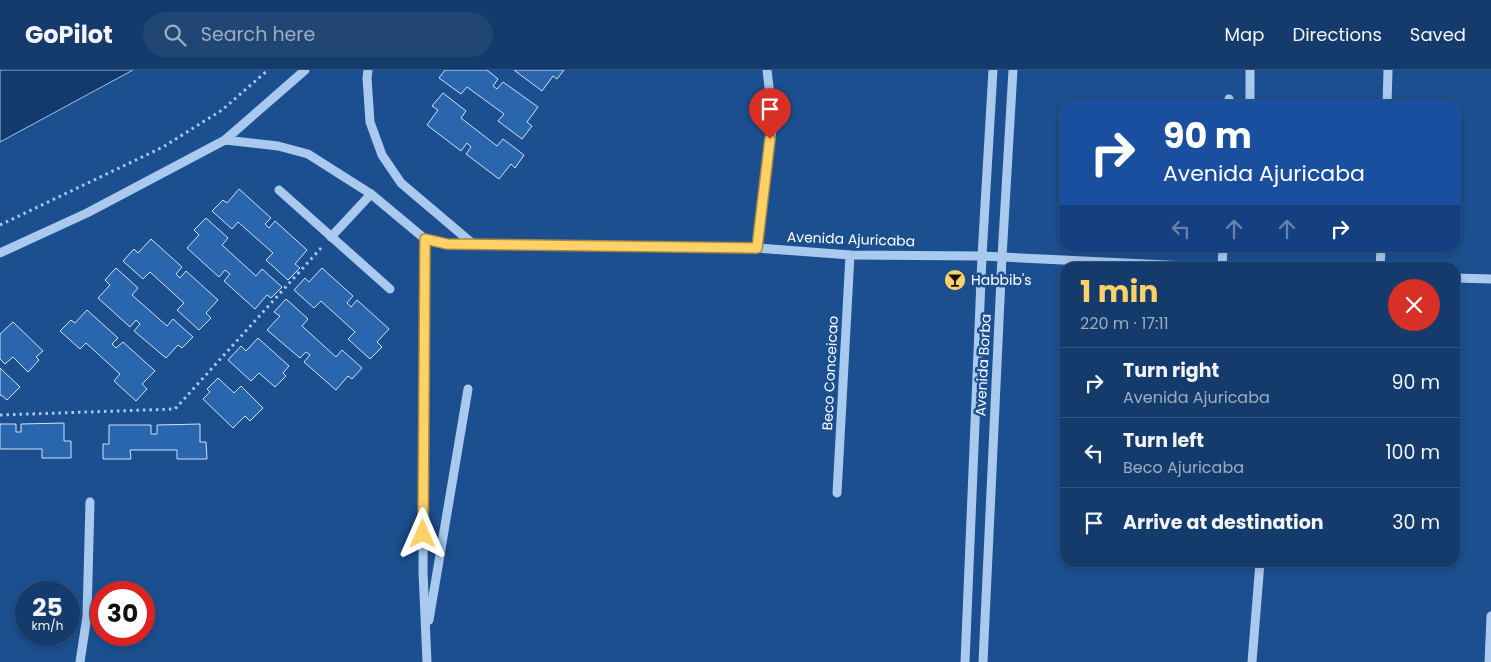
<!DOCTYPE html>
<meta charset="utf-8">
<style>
body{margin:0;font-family:Poppins,sans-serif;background:#214673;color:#f1f3f6;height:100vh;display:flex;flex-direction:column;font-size:19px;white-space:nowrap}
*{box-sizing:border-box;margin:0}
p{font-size:16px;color:#9dadc1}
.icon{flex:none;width:28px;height:28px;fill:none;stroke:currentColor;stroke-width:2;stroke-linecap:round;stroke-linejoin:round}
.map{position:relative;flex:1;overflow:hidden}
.panel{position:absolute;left:1060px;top:192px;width:400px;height:305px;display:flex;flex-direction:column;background:#143b6b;border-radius:15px;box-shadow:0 2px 8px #0003,0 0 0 1px #33557e}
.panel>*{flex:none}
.guide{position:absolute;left:1060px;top:30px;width:400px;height:152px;border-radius:15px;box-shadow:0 2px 8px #0003,0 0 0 1px #33557e;background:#1a4fa0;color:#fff;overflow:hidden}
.speed{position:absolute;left:15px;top:511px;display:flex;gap:10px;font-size:25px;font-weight:700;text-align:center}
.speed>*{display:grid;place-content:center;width:65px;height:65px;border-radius:50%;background:#143b6b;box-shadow:0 2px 8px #0003,0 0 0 1px #33557e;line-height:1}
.speed small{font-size:12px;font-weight:400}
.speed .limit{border:8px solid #d22;background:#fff;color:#111}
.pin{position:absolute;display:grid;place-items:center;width:42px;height:42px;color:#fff;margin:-51px -21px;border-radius:50% 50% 50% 0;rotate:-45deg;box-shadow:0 0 5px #0007}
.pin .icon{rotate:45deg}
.me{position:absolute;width:55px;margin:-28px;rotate:0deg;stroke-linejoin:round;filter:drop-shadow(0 0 4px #0008)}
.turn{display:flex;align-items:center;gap:18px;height:105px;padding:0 20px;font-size:22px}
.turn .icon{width:65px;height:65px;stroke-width:2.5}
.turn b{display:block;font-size:35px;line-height:42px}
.lanes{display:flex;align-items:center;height:48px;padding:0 20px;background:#0003;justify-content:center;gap:25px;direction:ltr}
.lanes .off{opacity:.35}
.round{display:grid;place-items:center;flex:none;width:52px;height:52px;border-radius:26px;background:#214673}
.headline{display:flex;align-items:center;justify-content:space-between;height:85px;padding:0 20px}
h1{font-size:30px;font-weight:700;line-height:38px;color:#ffd166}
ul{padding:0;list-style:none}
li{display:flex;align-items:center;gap:15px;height:70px;padding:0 20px;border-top:1px solid #33557e}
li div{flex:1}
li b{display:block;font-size:19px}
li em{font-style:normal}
header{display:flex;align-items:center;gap:30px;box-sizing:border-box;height:70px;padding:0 25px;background:#143b6b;border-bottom:1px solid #33557e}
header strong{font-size:24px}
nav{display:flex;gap:28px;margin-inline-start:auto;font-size:18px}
.search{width:350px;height:45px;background:#214673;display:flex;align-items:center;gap:12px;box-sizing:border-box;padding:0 18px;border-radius:28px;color:#9dadc1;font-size:19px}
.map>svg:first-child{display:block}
</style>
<header>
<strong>GoPilot</strong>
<div class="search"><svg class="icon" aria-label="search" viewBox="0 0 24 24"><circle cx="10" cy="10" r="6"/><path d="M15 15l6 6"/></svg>Search here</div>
<nav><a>Map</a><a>Directions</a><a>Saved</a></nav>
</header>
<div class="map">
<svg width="1491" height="592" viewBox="0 0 1491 592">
<rect width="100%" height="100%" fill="#1b4f8f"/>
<polygon fill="#123a6d" stroke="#9cc4f0" points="0,0 133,0 0,72"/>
<g fill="#2a66ad" stroke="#cfe3fa">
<polygon points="445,0 487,0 498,9 493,16 497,19 503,12 538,37 527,52 532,56 522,69 498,51 504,44 467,17 461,24 439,8"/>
<polygon points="514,0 564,0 557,9 553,6 542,21"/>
<polygon points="443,23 466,41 461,48 497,76 503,69 524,85 515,98 511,94 499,109 466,84 471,77 467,73 461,81 427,55 438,40 432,36"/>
<polygon points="239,119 271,148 265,154 269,158 275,151 307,180 295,194 300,198 288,210 266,190 273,183 238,152 232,159 212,141 223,130 227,133"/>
<polygon points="206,148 228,168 222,175 256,206 262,199 282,217 271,228 267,225 255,239 224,211 230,204 225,200 219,207 187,178 199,165 194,160"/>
<polygon points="151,169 182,197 176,204 180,208 186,201 218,230 206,243 211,248 199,260 177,240 184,233 150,202 143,209 123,191 134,179 138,183"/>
<polygon points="116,198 138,218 132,225 167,256 173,249 193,267 182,278 178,275 166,288 134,261 140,254 136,250 130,257 98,228 110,215 105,210"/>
<polygon points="322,198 353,226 347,233 351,237 357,230 389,259 377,272 382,277 370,289 348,269 355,262 321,231 314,238 294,220 305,208 309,212"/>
<polygon points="286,229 308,249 302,256 336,287 342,280 362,298 352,309 348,306 336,320 304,292 310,285 306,282 300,288 267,260 280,246 274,242"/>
<polygon points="87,240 118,268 112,274 116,278 123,272 155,301 142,314 147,319 136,331 114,311 120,304 86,273 80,279 60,261 71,250 75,253"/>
<polygon points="13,252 43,281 36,287 39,290 28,302 13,287 5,294 0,289 0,264"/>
<polygon points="258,268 289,296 283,303 286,306 275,317 259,303 251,311 228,290 241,276 246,281"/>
<polygon points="0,298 20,317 7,330 1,325 0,326"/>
<polygon points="218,308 234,323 241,316 263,338 250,351 245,346 233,358 203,329 210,322 207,319"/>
<polygon points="64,353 64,371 71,371 71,388 42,388 42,379 0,379 0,354 16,354 16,362 21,362 21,354"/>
<polygon points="200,354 200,372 206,372 207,389 177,389 177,380 130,380 131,389 103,389 103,374 109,374 109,355 151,355 151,364 157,364 157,355"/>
</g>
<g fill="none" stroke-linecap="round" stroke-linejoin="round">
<g stroke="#a9c9ee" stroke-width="3" stroke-dasharray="2.5 4" stroke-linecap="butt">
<polyline points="0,155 163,77 222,40 268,0"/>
<polyline points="0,345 175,339 322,177"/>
</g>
<g stroke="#a9c9ee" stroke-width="9">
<polyline points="368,0 367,8 370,52 382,85 401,113 473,174"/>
<polyline points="1229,35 1229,29"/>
<polyline points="1250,35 1250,0"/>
<polyline points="1387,35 1388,0"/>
<polyline points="225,70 278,76 308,84 371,124 425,169 447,174 757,178 850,185 982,186 1227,198"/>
<polyline points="279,120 390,219"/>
<polyline points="331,167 371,124"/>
<polyline points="425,169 423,502 427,592"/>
<polyline points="757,178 773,51 767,0"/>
<polyline points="0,183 87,143 225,70 305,0"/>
<polyline points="1222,197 1223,178"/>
<polyline points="1380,198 1381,178"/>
<polyline points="1455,208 1491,209"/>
<polyline points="837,423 850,185"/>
<polyline points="429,550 468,319"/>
<polyline points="80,592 87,546 90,432"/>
<polyline points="965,592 982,186 993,0"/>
<polyline points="983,592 1002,187 1013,0"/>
<polyline points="1252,592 1260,492"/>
<polyline points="1489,592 1491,546"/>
</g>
</g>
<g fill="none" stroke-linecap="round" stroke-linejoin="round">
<g stroke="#a68842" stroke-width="12">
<polyline id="route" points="423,464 425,169 447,174 757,178 770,69"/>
</g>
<use href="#route" stroke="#ffd166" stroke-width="9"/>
</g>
<defs>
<g id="bar-disc" transform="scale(1.125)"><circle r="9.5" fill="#ffd166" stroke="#1b4f8f"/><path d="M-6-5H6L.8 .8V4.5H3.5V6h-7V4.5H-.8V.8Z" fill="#111"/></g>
</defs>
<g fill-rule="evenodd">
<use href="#bar-disc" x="955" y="210"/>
</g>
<g text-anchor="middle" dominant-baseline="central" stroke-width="5" stroke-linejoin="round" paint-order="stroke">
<g font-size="14" fill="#fff" stroke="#1b4f8f">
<text transform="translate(851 169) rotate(2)">Avenida Ajuricaba</text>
<text transform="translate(983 295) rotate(-87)">Avenida Borba</text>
<text transform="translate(830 303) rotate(-87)">Beco Conceicao</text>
</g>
<g font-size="14" fill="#fff" stroke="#1b4f8f" text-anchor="start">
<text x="971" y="210">Habbib's</text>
</g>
</g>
</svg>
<div class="speed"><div>25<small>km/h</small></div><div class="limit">30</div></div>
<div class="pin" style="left:770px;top:69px;background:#d93025"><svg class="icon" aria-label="arrive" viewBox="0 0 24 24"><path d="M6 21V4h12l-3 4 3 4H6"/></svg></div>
<svg class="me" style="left:423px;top:464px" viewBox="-20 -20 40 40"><path d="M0-17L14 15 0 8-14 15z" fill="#ffd166" stroke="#fff" stroke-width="4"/></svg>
<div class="guide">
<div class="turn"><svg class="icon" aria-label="right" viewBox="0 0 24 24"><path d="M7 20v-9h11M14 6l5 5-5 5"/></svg><div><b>90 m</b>Avenida Ajuricaba</div></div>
<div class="lanes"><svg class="icon off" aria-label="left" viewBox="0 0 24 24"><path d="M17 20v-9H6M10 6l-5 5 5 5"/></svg><svg class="icon off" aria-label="ahead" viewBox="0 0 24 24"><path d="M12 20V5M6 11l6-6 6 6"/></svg><svg class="icon off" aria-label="ahead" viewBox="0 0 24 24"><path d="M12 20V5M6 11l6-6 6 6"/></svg><svg class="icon" aria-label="right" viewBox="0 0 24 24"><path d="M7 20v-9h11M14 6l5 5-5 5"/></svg></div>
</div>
<section class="panel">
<div class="headline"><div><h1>1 min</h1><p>220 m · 17:11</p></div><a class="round" style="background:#d93025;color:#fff"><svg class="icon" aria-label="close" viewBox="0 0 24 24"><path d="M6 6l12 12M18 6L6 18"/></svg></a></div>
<ul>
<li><svg class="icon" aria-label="right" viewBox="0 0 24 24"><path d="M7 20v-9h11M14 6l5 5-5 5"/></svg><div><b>Turn right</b><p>Avenida Ajuricaba</p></div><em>90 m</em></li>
<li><svg class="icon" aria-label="left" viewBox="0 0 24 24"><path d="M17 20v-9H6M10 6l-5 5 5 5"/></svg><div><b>Turn left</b><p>Beco Ajuricaba</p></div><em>100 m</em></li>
<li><svg class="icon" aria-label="arrive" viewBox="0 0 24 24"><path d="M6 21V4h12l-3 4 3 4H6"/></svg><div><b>Arrive at destination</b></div><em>30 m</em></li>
</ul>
</section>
</div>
